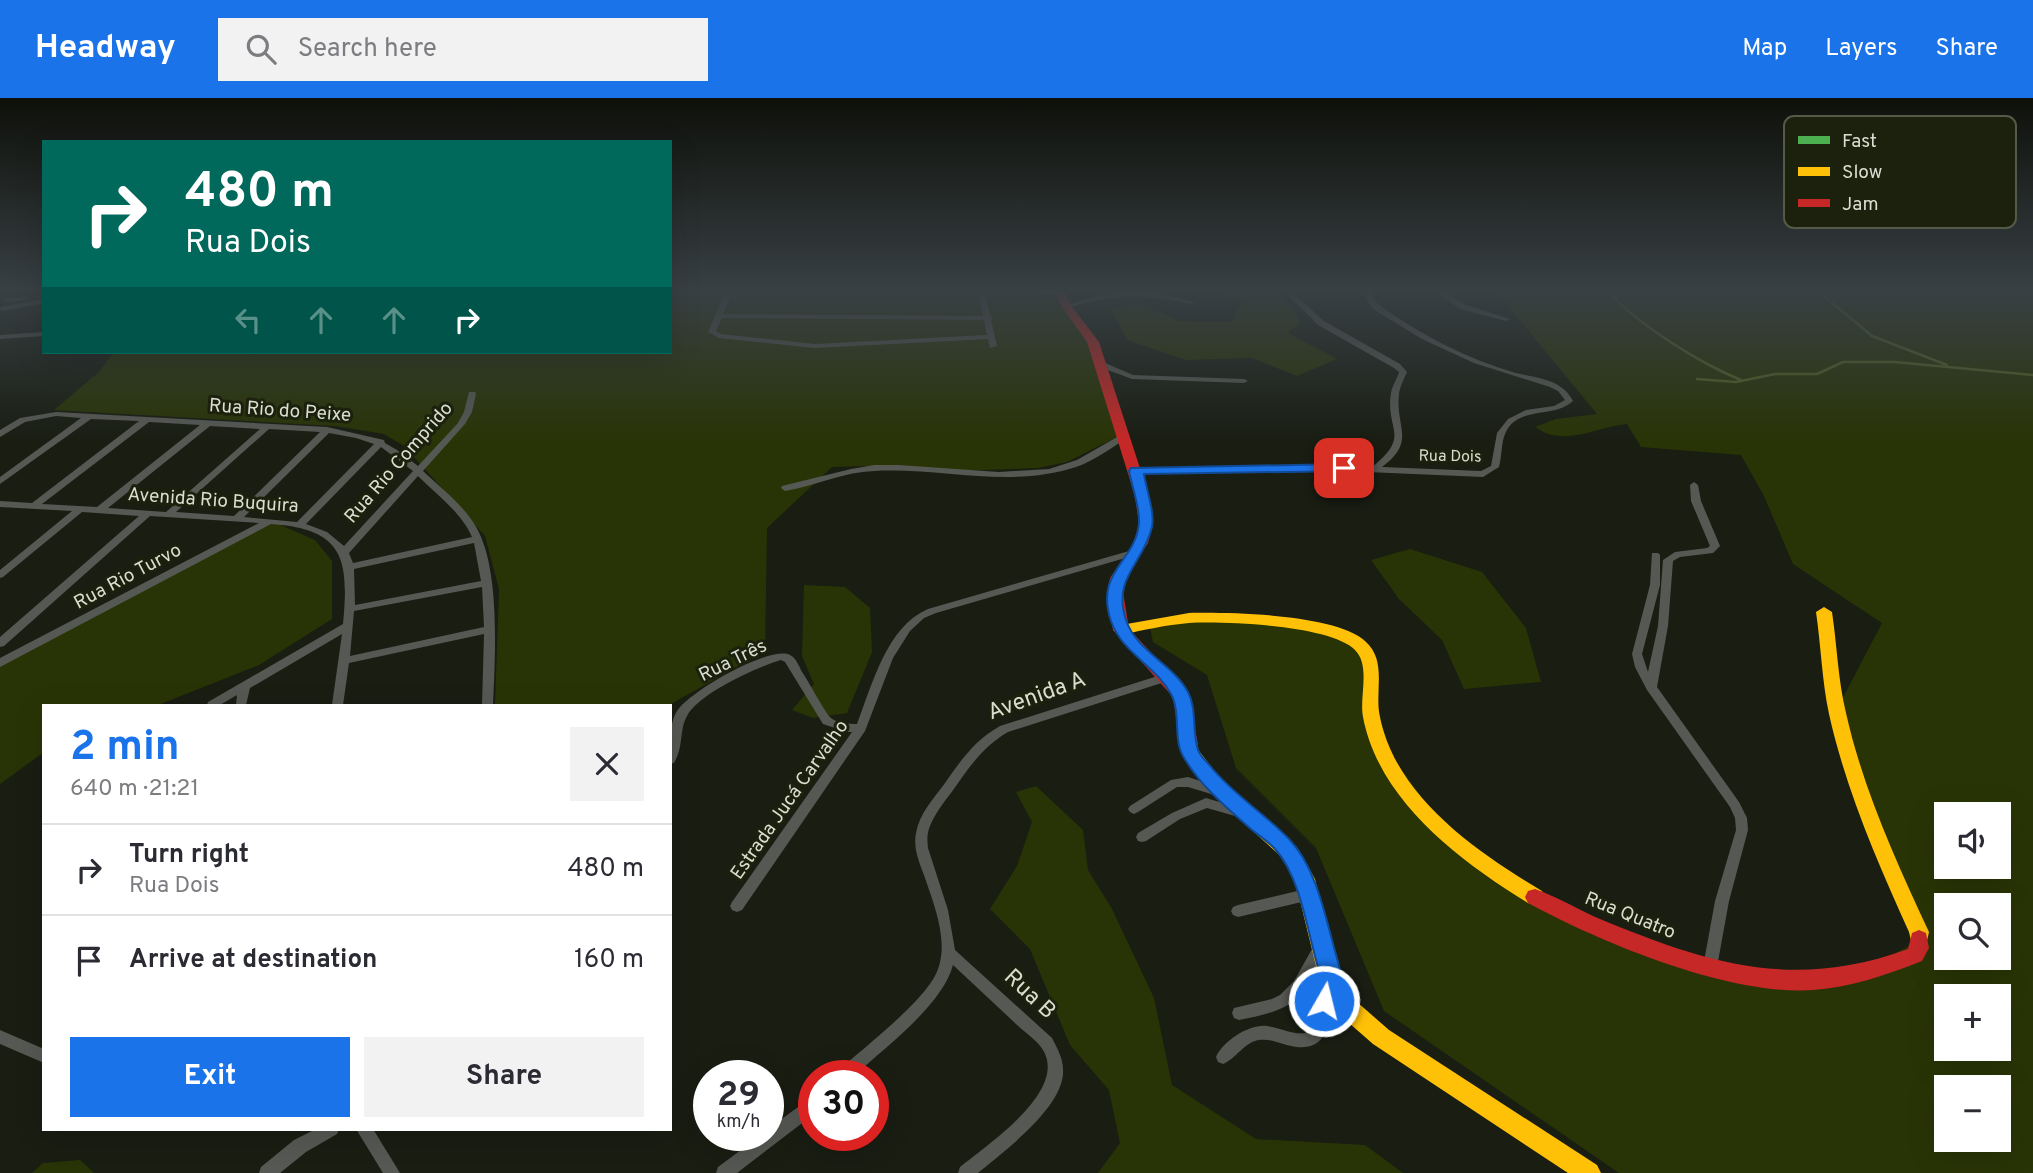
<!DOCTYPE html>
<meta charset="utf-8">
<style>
body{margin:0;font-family:Overpass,sans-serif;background:#f2f2f3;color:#2b2b33;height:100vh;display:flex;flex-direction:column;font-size:26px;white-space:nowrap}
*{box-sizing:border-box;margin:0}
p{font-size:23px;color:#7c7c81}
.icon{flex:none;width:38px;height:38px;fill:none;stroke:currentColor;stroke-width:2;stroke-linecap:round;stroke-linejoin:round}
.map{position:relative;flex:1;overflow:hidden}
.panel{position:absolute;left:42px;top:606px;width:630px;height:427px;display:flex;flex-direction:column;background:#fff;border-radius:0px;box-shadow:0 7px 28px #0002}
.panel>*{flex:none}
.guide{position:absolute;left:42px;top:42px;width:630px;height:214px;border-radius:0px;box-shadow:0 7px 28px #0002;background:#00695c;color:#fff;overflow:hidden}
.tools{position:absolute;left:1934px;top:704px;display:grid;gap:14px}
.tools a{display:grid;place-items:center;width:77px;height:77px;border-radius:0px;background:#fff;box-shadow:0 7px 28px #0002;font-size:35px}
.speed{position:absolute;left:693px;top:962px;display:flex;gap:14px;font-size:35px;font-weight:700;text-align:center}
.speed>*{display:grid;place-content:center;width:91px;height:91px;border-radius:50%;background:#fff;box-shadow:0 7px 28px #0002;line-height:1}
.speed small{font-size:18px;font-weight:400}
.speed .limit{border:10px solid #d22;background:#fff;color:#111}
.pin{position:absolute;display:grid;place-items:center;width:60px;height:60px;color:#fff;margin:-30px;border-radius:14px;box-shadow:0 4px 10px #0006}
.me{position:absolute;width:77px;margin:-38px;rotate:8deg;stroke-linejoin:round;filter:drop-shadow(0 0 5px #0008)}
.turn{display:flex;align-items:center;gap:24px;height:147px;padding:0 28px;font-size:32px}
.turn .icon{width:91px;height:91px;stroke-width:2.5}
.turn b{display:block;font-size:49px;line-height:60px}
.lanes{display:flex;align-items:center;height:66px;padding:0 28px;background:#0003;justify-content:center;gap:35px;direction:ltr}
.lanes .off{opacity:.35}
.round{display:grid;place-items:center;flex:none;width:74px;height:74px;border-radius:0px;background:#f2f2f3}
.headline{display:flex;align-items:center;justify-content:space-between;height:119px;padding:0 28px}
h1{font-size:42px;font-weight:700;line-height:52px;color:#1a73e8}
.cta{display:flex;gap:14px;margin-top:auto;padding:14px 28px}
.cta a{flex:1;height:80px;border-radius:0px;background:#1a73e8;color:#fff;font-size:28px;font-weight:700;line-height:80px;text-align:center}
.cta a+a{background:#f2f2f3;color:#2b2b33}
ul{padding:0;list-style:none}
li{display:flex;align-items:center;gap:21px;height:91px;padding:0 28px;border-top:2px solid #e1e1e2}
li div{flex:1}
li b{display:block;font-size:26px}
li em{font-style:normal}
header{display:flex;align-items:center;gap:42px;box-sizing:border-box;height:98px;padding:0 35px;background:#1a73e8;color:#fff}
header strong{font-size:33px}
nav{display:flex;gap:38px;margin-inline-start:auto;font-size:24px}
.search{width:490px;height:63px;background:#f2f2f3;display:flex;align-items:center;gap:18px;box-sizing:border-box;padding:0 24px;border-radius:0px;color:#7c7c81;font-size:26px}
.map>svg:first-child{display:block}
</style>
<header>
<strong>Headway</strong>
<div class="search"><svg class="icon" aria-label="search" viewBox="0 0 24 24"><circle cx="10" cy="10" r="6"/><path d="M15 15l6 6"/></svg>Search here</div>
<nav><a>Map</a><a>Layers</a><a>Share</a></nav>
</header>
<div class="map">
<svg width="2033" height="1075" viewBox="0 0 2033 1075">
<rect width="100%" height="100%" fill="#191d12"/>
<g fill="#293406" fill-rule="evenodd">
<polygon points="670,192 1040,192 1078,224 1089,244 1119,338 1067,364 1038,370 953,373 902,367 832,369 767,430 765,553 669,607 495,607 499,491 485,438 404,348 384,336 335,328 54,312 99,274 114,254 670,254"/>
<path d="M1210,192C1250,192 1280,182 1300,225L1288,235L1337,261L1297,278L1252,260L1186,262L1127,242L1111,212L1138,204L1179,223L1231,224L1242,205L1225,195Z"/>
<path d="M1501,192H2033V1075H1619L1384,913L1316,750L1236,670L1207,577L1153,544L1149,525L1192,519L1327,532L1351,540L1372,575L1378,640L1455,744L1566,815L1710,869L1856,876L1920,842L1837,611L1882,525L1793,466L1764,398L1741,357L1641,349L1627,326C1595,329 1564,350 1535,329L1556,321L1597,316L1504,203ZM1946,716H1998V768H1946ZM1946,807H1998V859H1946ZM1946,898H1998V950H1946ZM1946,989H1998V1041H1946Z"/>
<polygon points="271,423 315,442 332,463 332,521 259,567 158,607 44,607 44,654 0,686 0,565"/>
<polygon points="1410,451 1482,474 1526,530 1541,584 1464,591 1442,542 1399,501 1371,462"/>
<polygon points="804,487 845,489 870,510 872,554 847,615 813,620 792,612 814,586 802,558"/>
<polygon points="1036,688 1083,732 1088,772 1112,811 1154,900 1172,987 1256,1041 1365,1047 1403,1075 1098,1075 1120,1045 1109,992 1070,947 1030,851 990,811 1017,768 1032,724 1016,694"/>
<polygon points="80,1062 94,1075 32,1075 43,1065"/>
</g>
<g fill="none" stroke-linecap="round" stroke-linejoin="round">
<g stroke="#516225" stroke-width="2.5">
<path d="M1607,192C1637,226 1699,265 1741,282"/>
<polyline points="1817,192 1872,238 1947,267"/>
<polyline points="1697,281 1736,284 1775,276 1817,276 1843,264 1895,264 2033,277"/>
</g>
<g fill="#565853" fill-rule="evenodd">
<path d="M726,192H733L723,216L983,218L978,192H985L990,218L993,220L991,222L997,248L990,250L988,241L815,250L719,240L708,234ZM722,220L984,222L987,237L815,246L721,236L716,233Z"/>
<path d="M1283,192H1290L1324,223L1400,266L1407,274C1404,281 1400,288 1399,296C1395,329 1417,343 1382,369L1481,373L1491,368L1497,335L1508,321L1526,312L1554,308L1565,302L1558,293L1550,289L1474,265L1422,241L1373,211L1366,201V192H1373L1374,201L1379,207C1421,237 1467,261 1516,275C1537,280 1562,281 1573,303C1554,321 1517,307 1505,336C1501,346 1502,358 1499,369L1483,379L1344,373L1133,375L1132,373L1136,370L1344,367L1372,369C1412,337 1385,333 1391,295C1392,288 1397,281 1399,274L1394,270L1318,227Z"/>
<polygon points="1434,192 1442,192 1466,207 1510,221 1506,223 1460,211"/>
<path d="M1128,193L1158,195L1195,204L1191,206C1140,195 1117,196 1067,210L1063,208L1099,197Z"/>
<polygon points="27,199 31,201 29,202 7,204 3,202 7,200"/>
<polygon points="44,201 44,205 3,213 0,212 0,209"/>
<polygon points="44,234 44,238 0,241 0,237"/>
<polygon points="1097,264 1103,264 1133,277 1244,281 1248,283 1244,285 1132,281 1097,268"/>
<path d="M469,294H475L476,296L472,314L465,326L423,373C441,390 462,406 475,427C501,469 495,559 493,607H482L484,536L349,565L343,607H332L342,536L250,590L246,607H236L237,597L220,607H207L208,604L343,526C349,462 345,431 271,426L0,569V560L259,425L150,418L4,548L0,549V539L139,418L82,414L3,479L0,480V472L72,413L0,409V403L32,405L139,323L91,321L0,386V379L81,320L56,318L25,324L0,339V332L20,320L56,314L327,329L384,342L385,345L397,352L418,368L458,325L464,314ZM149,324L200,327L97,409L42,406ZM210,328L260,331L166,414L108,410ZM269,331L320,334L234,418L176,414ZM329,335L356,340L374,346L297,424L244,419ZM381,349L413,373L344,448L327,434L306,426ZM418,378C437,397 461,414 472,439L353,465L349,455ZM474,445L481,483L355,507L354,471ZM482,489L484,529L350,558L354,513Z"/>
<path d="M1124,335L1128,338L1127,340C1111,350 1094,363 1076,369C1009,391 941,369 874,373C843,374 815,388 785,393L781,390L782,388L851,371L874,367H899L999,374L1049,371L1077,362Z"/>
<polygon points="1694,384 1698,387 1701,403 1720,448 1713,455 1680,459 1673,463 1668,528 1657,589 1739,704 1747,720 1748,732 1729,803 1717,869 1715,873 1710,875 1705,873 1703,869 1715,803 1736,732 1735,720 1730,709 1647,592 1635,569 1632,556 1650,487 1652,455 1658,455 1660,457 1660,487 1642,556 1648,574 1658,528 1663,462 1675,454 1707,450 1710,448 1691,403 1690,387"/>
<path d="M1136,451L1139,452L1141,454L1139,456L936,515L924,520L910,533L893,560L865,633L742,812L737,814L732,812L730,808L732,804L852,634H847L823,626L785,564L781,562C757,569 698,596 687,618C679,632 684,648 674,665L670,666C670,650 668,628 677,613C689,594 769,547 790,557C796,560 799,568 802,574C808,582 825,615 831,620C837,625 849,626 857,626C872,587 887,528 928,511Z"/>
<path d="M1167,575L1171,576L1172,579L1171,582L1008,634C982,649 968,671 951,695C943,705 935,716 930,728C927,735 927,742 928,750L948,812L955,852L1052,940C1057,950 1063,960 1063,971C1066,1008 1004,1053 978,1075H958L960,1069C987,1047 1068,993 1043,952C1037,942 1024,934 1016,926C995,906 974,887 953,867C942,908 884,950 854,978H835L838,973C863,950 928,901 938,871C949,842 933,804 924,777C919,764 913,750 916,735C919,716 934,700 945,685C961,662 975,642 1000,628Z"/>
<polygon points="1188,679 1225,691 1227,694 1225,697 1221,699 1188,689 1177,689 1138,714 1134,716 1130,714 1128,711 1130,708 1171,682"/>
<polygon points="1206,700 1246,712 1248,715 1246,718 1242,720 1207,710 1180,721 1146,743 1142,744 1138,743 1136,739 1138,735 1172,715"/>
<polygon points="1310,790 1315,792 1317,796 1315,800 1310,802 1238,819 1233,817 1231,813 1233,809 1238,807"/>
<path d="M1321,842L1326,844L1328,848L1298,900C1281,914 1260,918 1239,922L1234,920L1232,915L1234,910L1272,901L1280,897L1294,883L1316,844Z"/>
<path d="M1333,877L1338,879L1340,883C1338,888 1335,893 1333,898C1328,920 1331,952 1297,949C1284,948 1272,940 1259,942C1244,944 1236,961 1223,966L1218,964L1216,959C1223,943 1249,926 1267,928C1281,930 1292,937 1306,935C1310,932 1313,930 1315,926C1322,910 1314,886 1333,877Z"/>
<polygon points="0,932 44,951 44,965 0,946"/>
<polygon points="814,999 814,1016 737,1075 716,1075 718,1069 760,1038 768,1038 768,1031 809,1001"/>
<polygon points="316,1031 339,1031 337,1036 306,1054 280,1075 259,1075 261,1069 294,1042"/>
<polygon points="356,1031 373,1031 400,1075 383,1075"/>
</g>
<path fill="#4caf50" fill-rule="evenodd" d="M1036,192H1062C1056,197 1042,197 1036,192Z"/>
<g fill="#ffc107" fill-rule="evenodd">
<path d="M1824,509L1832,514C1837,547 1838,582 1846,615C1863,691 1896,763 1929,834L1926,847L1919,850L1912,847L1909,834C1877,763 1846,692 1829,616C1822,583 1821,548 1816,514Z"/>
<path d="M1189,515C1229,514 1336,516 1365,543C1388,563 1374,594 1380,619C1396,699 1477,754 1542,793L1545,799L1542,805L1535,807L1528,805C1460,763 1379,703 1363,619C1359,599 1371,568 1355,552C1331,527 1224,523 1189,525C1166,527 1143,532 1121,537L1113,532L1121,527Z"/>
<polygon points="1189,640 1195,641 1199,653 1227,689 1298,751 1315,781 1336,866 1357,904 1389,932 1597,1067 1601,1075 1568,1075 1373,946 1341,918 1316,868 1295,782 1284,761 1215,699 1184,660 1180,646 1183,641"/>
</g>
<g fill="#c62828" fill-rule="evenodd">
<polygon points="1054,192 1064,192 1070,206 1099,244 1149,398 1153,425 1148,445 1124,480 1123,494 1129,531 1187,593 1198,646 1195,651 1183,651 1180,646 1173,599 1113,532 1107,494 1110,480 1134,445 1139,425 1135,398 1087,244 1060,206"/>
<path d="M1535,791C1555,798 1574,809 1593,818C1703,864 1791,894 1908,851L1912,835L1919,832L1926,835L1929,850L1922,863C1886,877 1852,889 1813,892C1729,898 1602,845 1528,805L1525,799L1528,793Z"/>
</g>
</g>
<linearGradient id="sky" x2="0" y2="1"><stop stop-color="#0e100a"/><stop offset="0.56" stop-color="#384044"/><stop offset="1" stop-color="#384044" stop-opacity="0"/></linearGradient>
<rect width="2033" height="343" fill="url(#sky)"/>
<path fill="#1a73e8" stroke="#114b97" stroke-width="2" d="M1344,366L1348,367V373L1144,376C1146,391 1155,414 1152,429C1143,467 1112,479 1126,522C1136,553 1173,566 1188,594C1197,611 1192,634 1198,652C1200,658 1207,664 1211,669C1234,697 1264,715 1289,741C1322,775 1328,839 1344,883L1331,910L1324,912L1316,910L1313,903L1322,882C1308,842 1303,783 1276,752C1270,745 1260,738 1252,732C1227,710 1200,688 1183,658C1173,641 1181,614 1171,596C1155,567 1122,555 1111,523C1094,473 1136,464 1139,425C1140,409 1132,389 1129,373L1131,370Z"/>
<g text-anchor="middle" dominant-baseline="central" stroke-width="6" stroke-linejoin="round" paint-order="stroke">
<g font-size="16" fill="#daded1" stroke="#1b210d">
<text transform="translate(1450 359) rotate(1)">Rua Dois</text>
</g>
<g font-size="19" fill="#daded1" stroke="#1b210d">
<text transform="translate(280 313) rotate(4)">Rua Rio do Peixe</text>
<text transform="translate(399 365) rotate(-49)">Rua Rio Comprido</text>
<text transform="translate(213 403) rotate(4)">Avenida Rio Buquira</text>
<text transform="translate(128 479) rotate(-28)">Rua Rio Turvo</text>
<text transform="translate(733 563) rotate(-26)">Rua Três</text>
<text transform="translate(790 702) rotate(-55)">Estrada Jucá Carvalho</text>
<text transform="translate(1630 818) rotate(22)">Rua Quatro</text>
</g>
<g font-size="23" fill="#daded1" stroke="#1b210d">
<text transform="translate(1037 599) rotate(-20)">Avenida A</text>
<text transform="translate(1029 897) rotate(43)">Rua B</text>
</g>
</g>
<rect x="1784" y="18" width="232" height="112" rx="10" fill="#1b210d" stroke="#545a48" stroke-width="2"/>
<rect x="1798" y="38" width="32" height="8" fill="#4caf50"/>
<rect x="1798" y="69" width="32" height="9" fill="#ffc107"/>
<rect x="1798" y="101" width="32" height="8" fill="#c62828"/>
<g font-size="19" fill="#daded1">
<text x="1842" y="49">Fast</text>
<text x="1842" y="80">Slow</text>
<text x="1842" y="112">Jam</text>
</g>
</svg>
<div class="tools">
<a><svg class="icon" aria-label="sound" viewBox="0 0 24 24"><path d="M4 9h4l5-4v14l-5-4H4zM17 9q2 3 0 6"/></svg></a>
<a><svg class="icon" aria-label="search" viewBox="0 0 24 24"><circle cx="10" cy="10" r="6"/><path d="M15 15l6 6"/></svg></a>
<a>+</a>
<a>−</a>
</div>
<div class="speed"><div>29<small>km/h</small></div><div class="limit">30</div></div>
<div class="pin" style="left:1344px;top:370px;background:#d93025"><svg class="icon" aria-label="arrive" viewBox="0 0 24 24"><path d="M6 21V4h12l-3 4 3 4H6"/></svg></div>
<svg class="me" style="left:1324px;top:903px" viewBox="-20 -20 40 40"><circle r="17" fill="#1a73e8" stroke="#fff" stroke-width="3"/><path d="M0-11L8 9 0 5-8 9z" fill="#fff"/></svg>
<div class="guide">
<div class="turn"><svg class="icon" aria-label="right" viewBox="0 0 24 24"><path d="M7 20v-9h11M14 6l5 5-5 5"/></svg><div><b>480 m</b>Rua Dois</div></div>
<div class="lanes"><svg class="icon off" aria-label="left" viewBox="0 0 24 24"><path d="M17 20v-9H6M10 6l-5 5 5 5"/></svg><svg class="icon off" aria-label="ahead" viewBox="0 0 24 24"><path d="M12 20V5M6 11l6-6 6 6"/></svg><svg class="icon off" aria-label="ahead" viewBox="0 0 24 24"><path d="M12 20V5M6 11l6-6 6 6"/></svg><svg class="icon" aria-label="right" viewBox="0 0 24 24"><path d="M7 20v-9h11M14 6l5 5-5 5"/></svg></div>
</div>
<section class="panel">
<div class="headline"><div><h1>2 min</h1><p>640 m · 21:21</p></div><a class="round"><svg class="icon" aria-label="close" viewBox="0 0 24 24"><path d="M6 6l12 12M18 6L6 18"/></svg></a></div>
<ul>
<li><svg class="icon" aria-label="right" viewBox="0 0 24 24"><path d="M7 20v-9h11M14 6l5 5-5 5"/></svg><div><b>Turn right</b><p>Rua Dois</p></div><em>480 m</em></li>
<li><svg class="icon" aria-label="arrive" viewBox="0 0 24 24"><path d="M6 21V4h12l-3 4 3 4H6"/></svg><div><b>Arrive at destination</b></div><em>160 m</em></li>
</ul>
<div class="cta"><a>Exit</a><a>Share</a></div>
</section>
</div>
